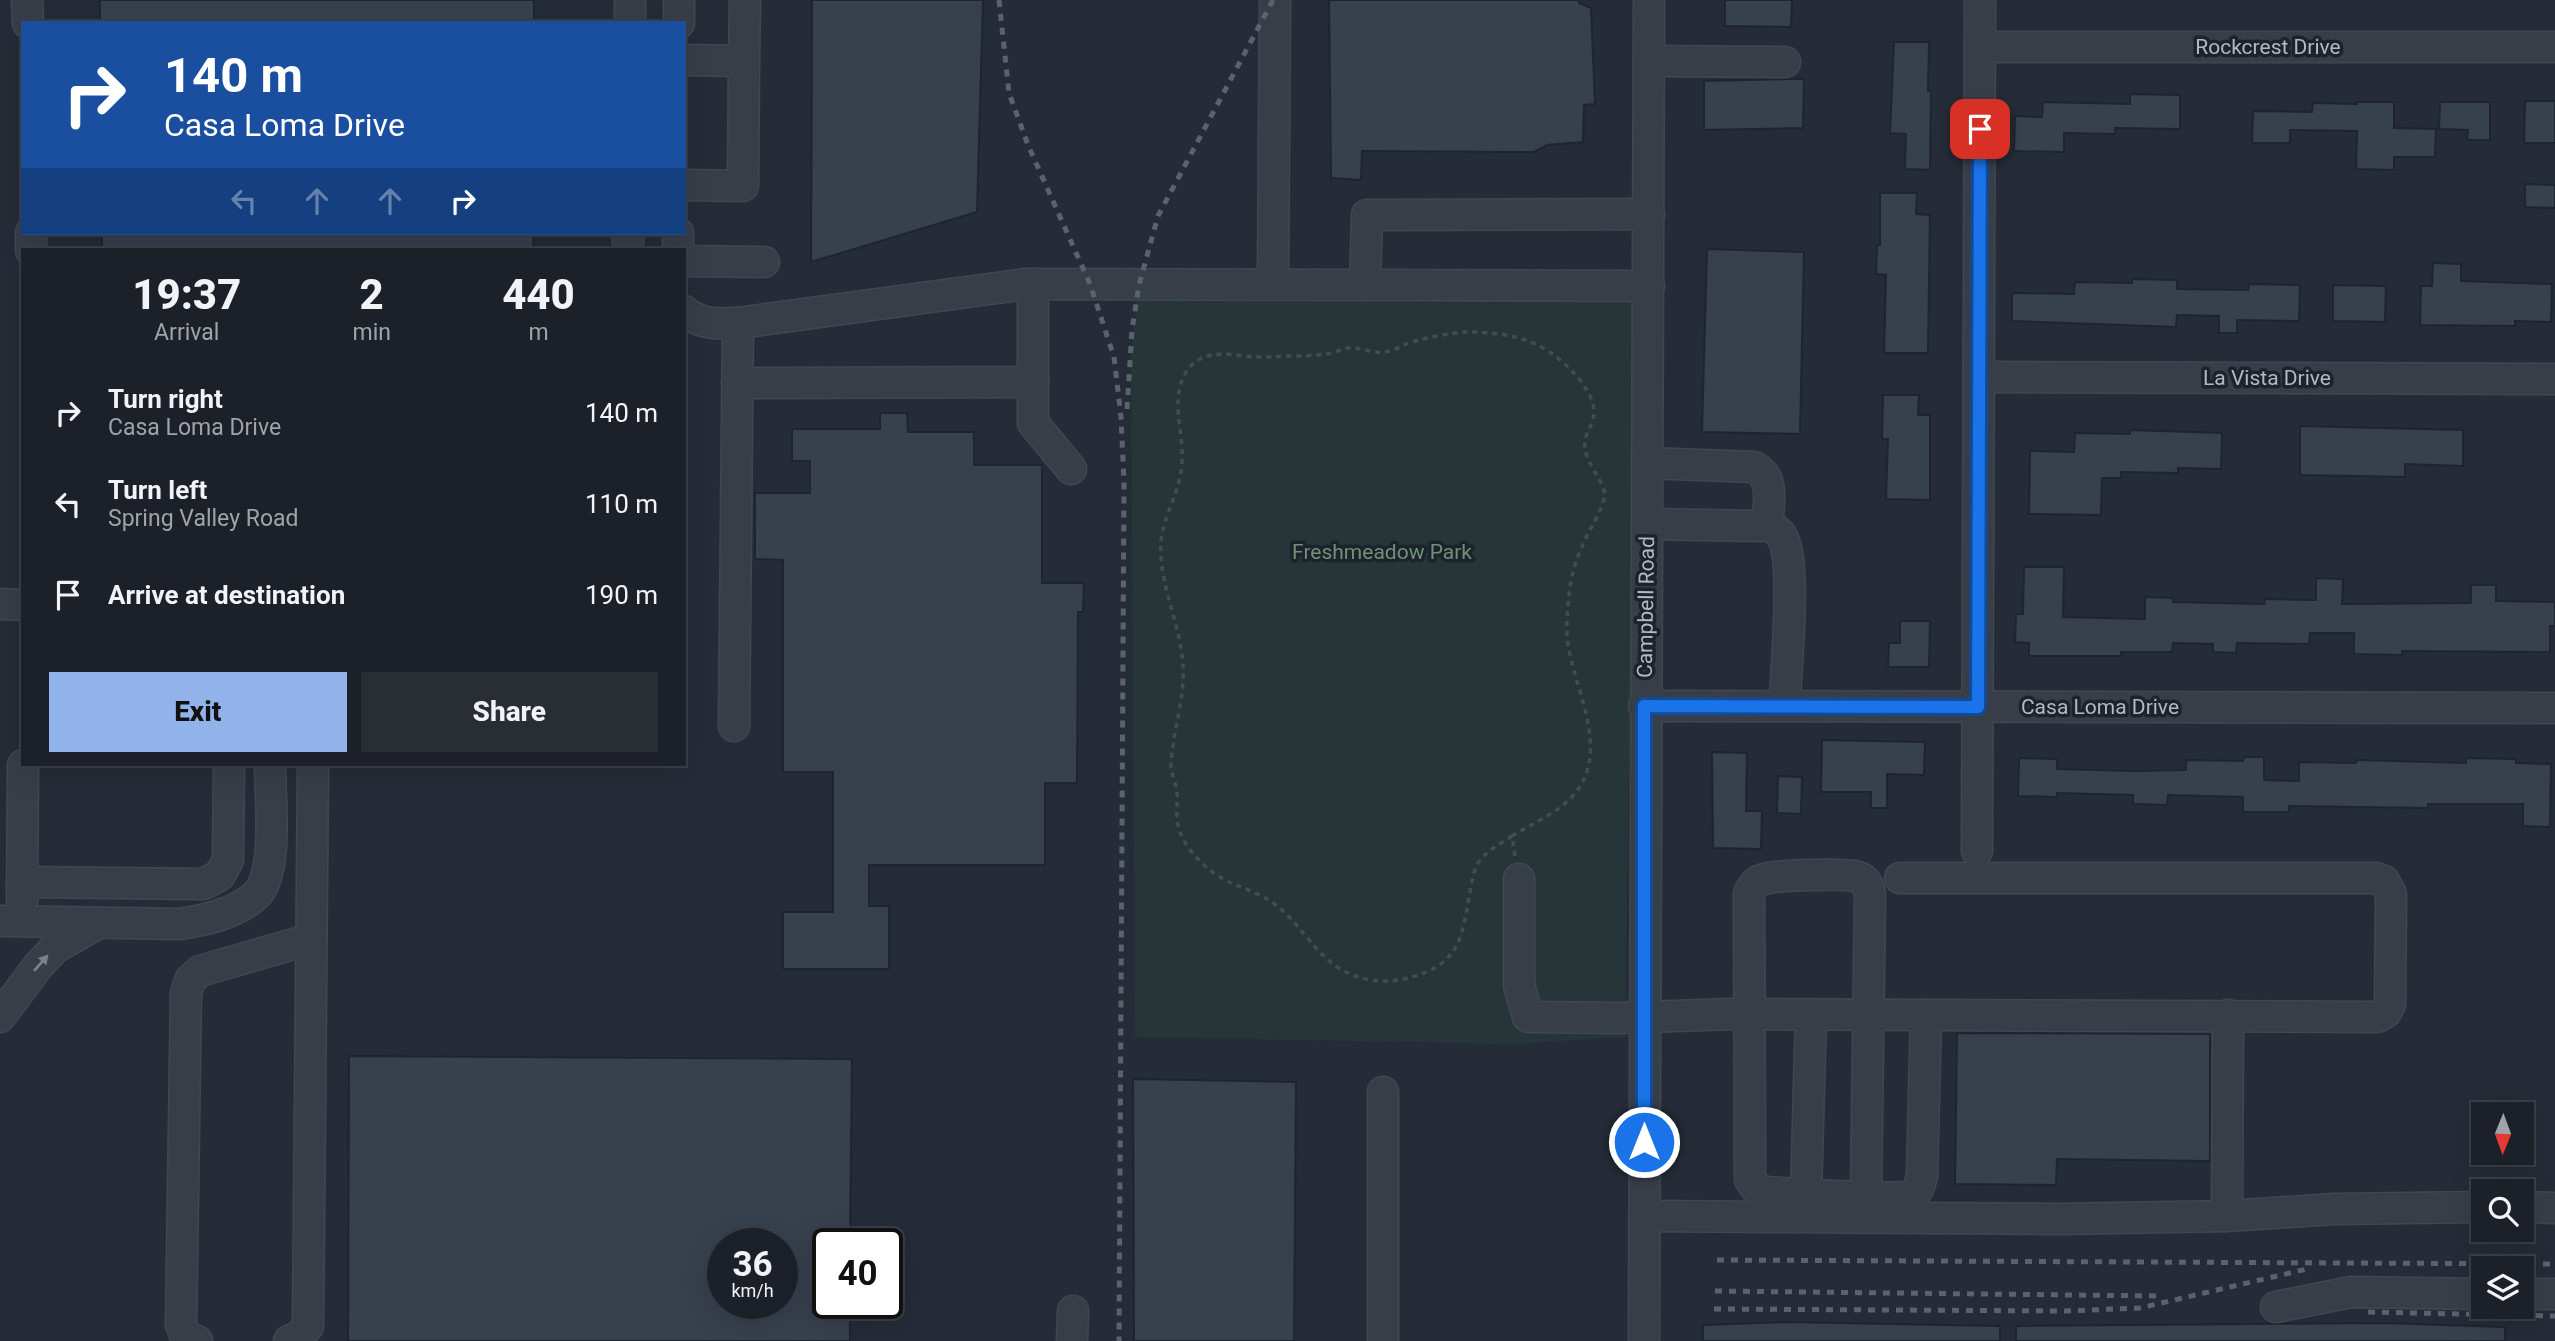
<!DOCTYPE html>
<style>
body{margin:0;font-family:Roboto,sans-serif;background:#292e35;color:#f1f3f6;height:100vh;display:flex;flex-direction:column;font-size:26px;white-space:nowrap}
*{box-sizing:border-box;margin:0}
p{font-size:23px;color:#a0a3a8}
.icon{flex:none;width:38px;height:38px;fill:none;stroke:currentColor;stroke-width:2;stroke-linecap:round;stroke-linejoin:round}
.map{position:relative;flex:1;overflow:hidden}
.panel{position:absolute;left:21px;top:248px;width:665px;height:518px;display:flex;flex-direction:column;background:#1c2129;border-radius:0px;box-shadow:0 7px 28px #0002,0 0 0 2px #3a3e46}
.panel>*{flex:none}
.guide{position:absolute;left:21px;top:21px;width:665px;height:214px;border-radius:0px;box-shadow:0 7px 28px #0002,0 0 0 2px #3a3e46;background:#1a4fa0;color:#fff;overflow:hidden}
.needle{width:46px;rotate:181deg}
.controls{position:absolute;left:2471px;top:1102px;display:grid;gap:14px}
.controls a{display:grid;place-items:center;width:63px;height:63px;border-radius:0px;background:#1c2129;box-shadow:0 7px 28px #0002,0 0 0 2px #3a3e46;font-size:35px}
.speed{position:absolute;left:707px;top:1228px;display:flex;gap:14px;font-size:35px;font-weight:700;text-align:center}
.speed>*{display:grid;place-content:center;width:91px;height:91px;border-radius:50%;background:#1c2129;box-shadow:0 7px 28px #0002,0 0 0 2px #3a3e46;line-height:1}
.speed small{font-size:18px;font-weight:400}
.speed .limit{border:4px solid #111;border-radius:10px;background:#fff;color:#111}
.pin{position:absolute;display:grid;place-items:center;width:60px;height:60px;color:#fff;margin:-30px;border-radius:14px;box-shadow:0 4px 10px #0006}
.me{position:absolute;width:77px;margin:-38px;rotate:0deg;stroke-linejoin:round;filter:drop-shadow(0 0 5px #0008)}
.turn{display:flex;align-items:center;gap:24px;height:147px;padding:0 28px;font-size:32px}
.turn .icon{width:91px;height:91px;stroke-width:2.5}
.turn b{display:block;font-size:49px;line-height:60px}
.lanes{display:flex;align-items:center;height:66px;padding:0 28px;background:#0003;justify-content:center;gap:35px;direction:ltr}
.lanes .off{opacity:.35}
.eta{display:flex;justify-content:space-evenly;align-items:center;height:119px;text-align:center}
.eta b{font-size:42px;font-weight:800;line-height:49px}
.primary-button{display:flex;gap:14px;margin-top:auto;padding:14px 28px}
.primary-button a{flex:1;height:80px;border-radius:0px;background:#92b2ea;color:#111;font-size:28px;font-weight:800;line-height:80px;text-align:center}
.primary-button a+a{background:#292e35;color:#f1f3f6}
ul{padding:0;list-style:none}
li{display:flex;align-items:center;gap:21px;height:91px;padding:0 28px}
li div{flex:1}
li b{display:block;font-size:26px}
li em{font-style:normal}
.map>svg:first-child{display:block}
</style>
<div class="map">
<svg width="2555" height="1341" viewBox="0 0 2555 1341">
<rect width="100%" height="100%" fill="#252c37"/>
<polygon fill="#263638" points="1137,301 1636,303 1625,1037 1518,1044 1135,1037 1131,360"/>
<g fill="#37404d" stroke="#1f252f" stroke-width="2" fill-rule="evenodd">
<rect x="100" y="0" width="434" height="23"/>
<polygon points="812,0 983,0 977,212 811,262"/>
<polygon points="1329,0 1579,0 1579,3 1591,8 1595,104 1584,105 1583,142 1547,145 1534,152 1362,151 1361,180 1331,178"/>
<polygon points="1725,0 1792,0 1791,27 1725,26"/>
<polygon points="1894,42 1929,42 1928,91 1931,91 1930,170 1905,169 1906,134 1890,133"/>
<polygon points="1786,79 1804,79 1803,128 1704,130 1704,81"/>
<polygon points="2130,94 2180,95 2180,129 2115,128 2115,134 2064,133 2064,152 2014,151 2015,116 2042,117 2043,102 2130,104"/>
<polygon points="2525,101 2555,101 2555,143 2524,143"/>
<polygon points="2357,102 2394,102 2394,128 2436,129 2435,157 2394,157 2394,170 2356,169 2357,131 2290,130 2290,143 2252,143 2253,111 2312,112 2313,103 2357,104"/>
<polygon points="2440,102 2490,102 2490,140 2467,140 2468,130 2439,129"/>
<polygon points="2525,184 2555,185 2555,208 2525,207"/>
<polygon points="1880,193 1917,193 1916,214 1930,215 1928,353 1884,353 1886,275 1876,274 1877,245 1880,245"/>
<polygon points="102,233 534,233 533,250 102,250"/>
<polygon points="1707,249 1804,252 1800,434 1702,432"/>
<polygon points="2433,263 2461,264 2461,281 2552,284 2551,322 2515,321 2515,326 2420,325 2421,286 2432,286"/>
<polygon points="2132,279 2177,280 2177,289 2248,290 2249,284 2300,285 2299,321 2237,320 2237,333 2219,333 2219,316 2177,315 2176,327 2012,321 2012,293 2074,294 2075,282 2132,283"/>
<polygon points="2333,285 2386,286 2385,322 2333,321"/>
<polygon points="1883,395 1919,395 1918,415 1930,415 1930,500 1886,499 1888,439 1882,439"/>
<polygon points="880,413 907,413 908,432 974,432 974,465 1042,465 1042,583 1084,583 1083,612 1078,612 1077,783 1045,783 1045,865 869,865 869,906 889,906 889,969 783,969 783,912 833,912 833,772 783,772 783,560 755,559 755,493 810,493 810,461 792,461 792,429 880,429"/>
<polygon points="2300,426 2463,430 2463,466 2405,464 2405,477 2300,475"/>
<polygon points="2130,430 2222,433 2221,469 2178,468 2178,473 2121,472 2121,478 2102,478 2101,515 2029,514 2030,451 2074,452 2075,433 2130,434"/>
<polygon points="2024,567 2064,567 2063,617 2145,619 2145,597 2173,598 2173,602 2264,604 2265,599 2316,600 2316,578 2343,579 2342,604 2471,603 2471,585 2496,585 2496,601 2555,602 2555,626 2550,626 2550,652 2402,651 2402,655 2354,654 2354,633 2310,633 2309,644 2237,643 2236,653 2213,652 2213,644 2173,643 2172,652 2121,652 2121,656 2029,656 2029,643 2015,642 2016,614 2023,614"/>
<polygon points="1900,621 1930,621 1929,667 1888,667 1889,643 1900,643"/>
<polygon points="1822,740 1925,742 1924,775 1887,774 1887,808 1871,808 1871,792 1821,792"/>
<polygon points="1712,752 1747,753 1746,811 1762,811 1761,849 1713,848"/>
<polygon points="2244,757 2264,757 2264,780 2299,781 2299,762 2356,763 2356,760 2466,763 2466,758 2516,759 2516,763 2551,764 2550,827 2523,826 2523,804 2428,804 2428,808 2289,806 2289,812 2243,812 2243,797 2168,795 2167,805 2133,804 2133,795 2057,793 2057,797 2018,796 2019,758 2057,759 2057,769 2133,771 2186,770 2186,760 2243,761"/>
<polygon points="1778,776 1802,777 1801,814 1777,813"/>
<polygon points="1957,1033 2210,1034 2210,1161 2057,1159 2056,1185 1955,1184"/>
<path d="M349,1056L852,1059L850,1244H828V1304H850V1341H348ZM723,1244H782V1304H723Z"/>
<polygon points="1133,1079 1296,1082 1294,1341 1134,1341"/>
<polygon points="1785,1322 2000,1326 2000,1341 1703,1341 1703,1325"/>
<polygon points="2384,1323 2505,1327 2505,1341 2016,1341 2016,1326"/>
</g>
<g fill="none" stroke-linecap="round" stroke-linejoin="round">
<g stroke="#414751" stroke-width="33">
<g id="minor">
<polyline points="27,0 28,23"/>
<polyline points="630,23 630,0"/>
<polyline points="679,23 679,0"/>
<polyline points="1980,47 2555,47"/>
<polyline points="684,60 744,61 745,0"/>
<polyline points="1649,61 1785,62"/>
<polyline points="684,185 743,186 744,61"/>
<polyline points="31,233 31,250"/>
<polyline points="628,250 628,233"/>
<polyline points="678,250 678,233"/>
<polyline points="684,261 764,262"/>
<polyline points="1033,284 1033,423 1071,469"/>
<polyline points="1273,284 1275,0"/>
<polyline points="1365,285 1367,215 1649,214"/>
<path d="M684,311C701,325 717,324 738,323L1026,284L1649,286"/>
<polyline points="1979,377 2555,379"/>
<polyline points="737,383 1033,382"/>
<path d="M1764,522C1770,526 1777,530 1781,535C1798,558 1785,672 1785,706"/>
<path d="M1647,524L1760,526L1768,517C1769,499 1774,477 1754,467L1647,463"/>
<polyline points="0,604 23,605"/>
<polyline points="1644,706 2555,708"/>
<polyline points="734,726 738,323"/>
<polyline points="1977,851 1980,0"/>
<polyline points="1519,879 1519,985 1528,1017 1618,1018 1731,1014 2377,1017 2386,1012 2390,1004 2391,894 2384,881 2376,878 1900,878"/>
<polyline points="22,882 204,884 220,875 228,860 229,765"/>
<polyline points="22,901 23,765"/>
<path d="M0,921L180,924C205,920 235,914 255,896C279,876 270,796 270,765"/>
<polyline points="0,1017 38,966 55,948 99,923"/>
<polyline points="1383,1092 1383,1341"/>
<polyline points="1806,1194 1811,1015"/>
<path d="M1866,1196L1870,894C1868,886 1867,880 1858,877C1847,873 1776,875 1764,879C1756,881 1752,886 1749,894L1750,1179L1755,1187L1764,1192C1787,1193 1899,1201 1912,1195C1919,1191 1920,1183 1922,1176L1926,1015"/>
<polyline points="2522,1207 2555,1208"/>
<polyline points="1644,1216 2061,1219 2227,1216 2228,1015"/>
<polyline points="2227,1216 2335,1209 2483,1207"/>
<polyline points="2522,1294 2555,1294"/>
<polyline points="2276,1307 2351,1292 2483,1294"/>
<polyline points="197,1341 186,1337 181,1325 186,993 190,980 200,971 311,939"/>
<polyline points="289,1341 300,1336 308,1326 313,765"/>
<polyline points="1072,1341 1073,1311"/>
<polyline points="1644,1341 1649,0"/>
</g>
</g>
<path stroke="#3f4f51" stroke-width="3.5" stroke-dasharray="5 5" stroke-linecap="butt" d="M1512,836C1532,824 1555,814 1571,798C1613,754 1575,692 1568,644C1566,631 1567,618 1568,606C1569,587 1573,567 1581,549C1588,531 1601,514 1605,495C1602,478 1587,465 1585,448C1583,434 1594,425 1594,412C1594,390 1567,364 1551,353C1526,335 1494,332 1465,332C1451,333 1418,339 1406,344C1399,347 1393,351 1385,352C1373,354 1361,347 1348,348C1341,349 1334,353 1327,354C1307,356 1286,356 1267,357C1238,358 1203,343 1185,374C1170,402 1184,432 1182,462C1181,490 1164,514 1161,541C1158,584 1181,624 1183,666C1185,699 1173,730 1171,763C1170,773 1176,782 1177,792C1178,804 1175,816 1179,829C1186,851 1208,872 1229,882C1245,889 1262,894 1276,905C1301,924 1317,958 1346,972C1366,982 1390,984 1412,977C1461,963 1462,936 1470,892C1472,882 1473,872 1478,863C1486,851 1500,844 1512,836L1515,856"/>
<use href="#minor" stroke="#383e48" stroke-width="30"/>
<g stroke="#5a626e" stroke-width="5" stroke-dasharray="7 7" stroke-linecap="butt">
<polyline points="999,0 1009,93 1028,145 1090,284 1114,357 1121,417 1124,482 1119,1341"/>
<polyline points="1127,409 1132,330 1139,285 1158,216 1273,0"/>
<polyline points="1717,1260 2555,1264"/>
<polyline points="1715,1291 2162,1296"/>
<polyline points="1714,1309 2065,1311 2140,1308 2307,1269"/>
<polyline points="2368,1312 2555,1316"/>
</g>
</g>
<defs><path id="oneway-solid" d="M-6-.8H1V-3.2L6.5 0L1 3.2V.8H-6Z" transform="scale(1.75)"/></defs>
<use fill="#7c828c" href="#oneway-solid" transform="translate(41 963) rotate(-49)"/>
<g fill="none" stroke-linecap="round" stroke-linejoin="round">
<g stroke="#114b97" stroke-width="18">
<polyline id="route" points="1644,1142 1644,706 1978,707 1980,129"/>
</g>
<use href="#route" stroke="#1a73e8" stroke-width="12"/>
</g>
<g text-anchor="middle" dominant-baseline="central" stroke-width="7" stroke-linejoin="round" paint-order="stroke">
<g font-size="21" fill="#b3b9c4" stroke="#1d232d">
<text x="2268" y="47">Rockcrest Drive</text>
<text x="2267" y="378">La Vista Drive</text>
<text transform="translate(1646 607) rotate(-89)">Campbell Road</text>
<text x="2100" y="707">Casa Loma Drive</text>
</g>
<g font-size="21" fill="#6d9276" stroke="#1d232d">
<text x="1382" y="552">Freshmeadow Park</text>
</g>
</g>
</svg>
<div class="controls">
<a><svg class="needle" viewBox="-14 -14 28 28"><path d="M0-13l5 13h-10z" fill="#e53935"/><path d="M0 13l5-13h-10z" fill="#a0a3a8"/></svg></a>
<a><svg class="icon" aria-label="search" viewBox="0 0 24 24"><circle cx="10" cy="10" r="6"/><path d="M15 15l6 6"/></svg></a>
<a><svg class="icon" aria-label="layers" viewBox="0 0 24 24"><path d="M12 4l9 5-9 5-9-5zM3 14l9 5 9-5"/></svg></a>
</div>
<div class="speed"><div>36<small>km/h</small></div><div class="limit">40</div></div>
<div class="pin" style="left:1980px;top:129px;background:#d93025"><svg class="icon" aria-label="arrive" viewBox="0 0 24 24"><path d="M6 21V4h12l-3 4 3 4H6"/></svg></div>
<svg class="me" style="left:1644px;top:1142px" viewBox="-20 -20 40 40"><circle r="17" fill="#1a73e8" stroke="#fff" stroke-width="3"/><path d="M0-11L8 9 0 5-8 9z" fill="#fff"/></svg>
<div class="guide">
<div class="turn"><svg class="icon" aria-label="right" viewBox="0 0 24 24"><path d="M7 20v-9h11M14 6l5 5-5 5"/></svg><div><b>140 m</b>Casa Loma Drive</div></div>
<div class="lanes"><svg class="icon off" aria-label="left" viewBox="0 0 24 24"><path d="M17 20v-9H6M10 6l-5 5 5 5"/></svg><svg class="icon off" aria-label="ahead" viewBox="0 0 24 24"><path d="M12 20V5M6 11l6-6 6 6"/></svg><svg class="icon off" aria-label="ahead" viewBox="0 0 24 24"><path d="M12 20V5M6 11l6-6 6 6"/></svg><svg class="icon" aria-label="right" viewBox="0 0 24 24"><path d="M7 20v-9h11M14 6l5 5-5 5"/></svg></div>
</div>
<section class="panel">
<div class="eta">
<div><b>19:37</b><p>Arrival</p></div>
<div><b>2</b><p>min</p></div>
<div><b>440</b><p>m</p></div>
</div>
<ul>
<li><svg class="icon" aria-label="right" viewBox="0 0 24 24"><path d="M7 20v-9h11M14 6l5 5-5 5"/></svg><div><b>Turn right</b><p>Casa Loma Drive</p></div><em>140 m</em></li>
<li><svg class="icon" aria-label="left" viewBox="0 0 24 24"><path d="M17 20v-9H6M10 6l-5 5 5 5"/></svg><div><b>Turn left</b><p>Spring Valley Road</p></div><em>110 m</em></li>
<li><svg class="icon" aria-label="arrive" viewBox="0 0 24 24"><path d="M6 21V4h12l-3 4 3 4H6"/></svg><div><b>Arrive at destination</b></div><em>190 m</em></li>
</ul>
<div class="primary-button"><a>Exit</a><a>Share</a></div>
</section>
</div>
